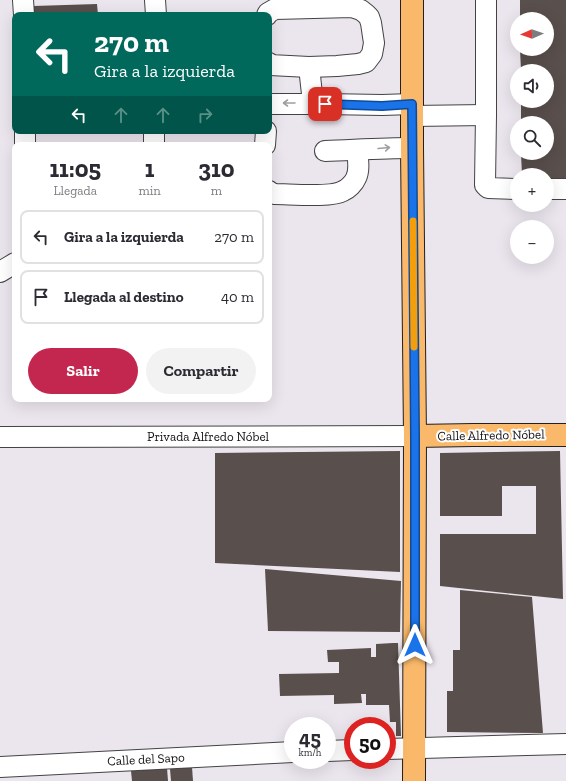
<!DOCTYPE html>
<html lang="es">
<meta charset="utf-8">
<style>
body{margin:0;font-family:"Zilla Slab",serif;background:#f2f2f3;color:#2b2b33;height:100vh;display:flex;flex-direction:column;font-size:15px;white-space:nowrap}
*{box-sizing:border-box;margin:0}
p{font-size:13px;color:#7c7c81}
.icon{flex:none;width:22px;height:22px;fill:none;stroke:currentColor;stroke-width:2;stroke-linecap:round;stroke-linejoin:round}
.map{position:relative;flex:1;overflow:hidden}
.sheet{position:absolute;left:12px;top:142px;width:260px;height:260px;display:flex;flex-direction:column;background:#fff;border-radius:8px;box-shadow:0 4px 16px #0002}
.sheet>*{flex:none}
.hud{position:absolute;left:12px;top:12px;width:260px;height:122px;border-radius:8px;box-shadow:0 4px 16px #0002;background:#00695c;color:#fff;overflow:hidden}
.needle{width:26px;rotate:268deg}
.fabs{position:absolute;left:510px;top:12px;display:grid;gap:8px}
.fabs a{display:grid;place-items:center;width:44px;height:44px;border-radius:50%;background:#fff;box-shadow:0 4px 16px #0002;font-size:20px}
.speed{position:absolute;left:284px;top:717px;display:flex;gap:8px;font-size:20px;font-weight:700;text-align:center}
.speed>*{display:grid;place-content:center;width:52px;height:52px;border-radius:50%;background:#fff;box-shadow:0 4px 16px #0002;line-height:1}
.speed small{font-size:10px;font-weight:400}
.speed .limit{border:6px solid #d22;background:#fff;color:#111}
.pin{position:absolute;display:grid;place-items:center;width:34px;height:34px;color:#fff;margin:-17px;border-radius:8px;box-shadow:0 2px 6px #0006}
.me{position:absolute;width:44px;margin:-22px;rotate:0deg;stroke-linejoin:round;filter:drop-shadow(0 0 3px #0008)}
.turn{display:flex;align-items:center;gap:14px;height:84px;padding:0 16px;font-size:18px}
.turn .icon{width:52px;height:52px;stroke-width:2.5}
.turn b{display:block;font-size:28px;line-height:34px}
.lanes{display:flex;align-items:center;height:38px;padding:0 16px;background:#0003;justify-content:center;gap:20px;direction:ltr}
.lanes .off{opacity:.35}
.eta{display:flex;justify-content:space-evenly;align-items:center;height:68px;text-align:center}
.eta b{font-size:24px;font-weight:800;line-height:28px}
.action{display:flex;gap:8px;margin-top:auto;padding:8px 16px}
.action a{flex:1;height:46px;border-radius:24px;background:#c3264e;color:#fff;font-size:16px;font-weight:800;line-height:46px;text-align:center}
.action a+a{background:#f2f2f3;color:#2b2b33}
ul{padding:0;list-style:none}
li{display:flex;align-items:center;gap:12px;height:54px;margin:0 8px 6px;padding:0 8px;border:2px solid #e1e1e2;border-radius:8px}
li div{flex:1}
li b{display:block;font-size:15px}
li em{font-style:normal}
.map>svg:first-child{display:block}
</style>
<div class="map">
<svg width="566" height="781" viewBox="0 0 566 781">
<rect width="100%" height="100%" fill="#fffaf3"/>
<path fill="#ebe5ee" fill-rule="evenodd" d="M0,0H566V781H0ZM15,15H269V131H15ZM517,19H547V49H517ZM517,71H547V101H517ZM517,123H547V153H517ZM15,145H269V399H15ZM517,175H547V205H517ZM517,227H547V257H517ZM293,726H327V760H293ZM353,726H387V760H353Z"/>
<g fill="#594f4c">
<polygon points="520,0 566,0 566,182 547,182 547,175 522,175 521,153 547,153 547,123 521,123 521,101 547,101 547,71 521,71 520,49 547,49 547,19 520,19"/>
<polygon points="97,4 98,15 34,15 34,6"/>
<polygon points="400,451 400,572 215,563 215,453"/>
<polygon points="560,451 563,599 440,586 440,534 536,534 536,486 502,486 502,516 440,516 440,453"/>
<polygon points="265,569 401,581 400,632 268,631"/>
<polygon points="460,590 532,597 543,733 447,732 447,691 453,691 453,650 460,650"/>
<polygon points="393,643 398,643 401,736 396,736 396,722 390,722 389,705 366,705 366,694 361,694 362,703 334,704 334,695 280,696 279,674 339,673 339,662 328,662 327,650 371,648 371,657 376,657 376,644"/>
<polygon points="192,767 193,781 171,781 170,769"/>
<polygon points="167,768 168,781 132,781 131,771"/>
</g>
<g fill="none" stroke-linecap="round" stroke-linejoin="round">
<g stroke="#434343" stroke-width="22">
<g id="minor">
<polyline points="23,0 24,15"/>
<polyline points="155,0 156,15"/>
<polyline points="486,0 486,115 485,185 488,188 517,189"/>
<polyline points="267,15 268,13 275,9 352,7 361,10 366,14 369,17 371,23 374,43 372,54 366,62 358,64 337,66 309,67 270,65 269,63"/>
<polyline points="309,67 313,103"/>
<polyline points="269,104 325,104 382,105 412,104"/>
<polyline points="412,116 486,115"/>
<polyline points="25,131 25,145"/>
<polyline points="154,145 154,131"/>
<polyline points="265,145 266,131"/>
<path d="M325,151C354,150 383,148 412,148"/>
<polyline points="547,189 566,189"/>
<path d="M269,191L271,193L275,194C290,194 331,198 343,191C348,189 354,183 356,178C360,170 358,159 357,150"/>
<polyline points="0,272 15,263"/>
<polyline points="0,437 415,436"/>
<polyline points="387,749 566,744"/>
<polyline points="327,751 353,750"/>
<polyline points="0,767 293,752"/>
</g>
</g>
<g stroke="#212121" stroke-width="24">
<g id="major">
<polyline points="412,0 412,148 415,436 414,781"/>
<polyline points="415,436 473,435 566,435"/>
</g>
</g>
<use href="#minor" stroke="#fff" stroke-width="20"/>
<use href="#major" stroke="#f9b86a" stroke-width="22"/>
</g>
<defs><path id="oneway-shaft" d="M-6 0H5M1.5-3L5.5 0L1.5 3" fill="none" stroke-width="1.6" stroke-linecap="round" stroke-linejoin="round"/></defs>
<g stroke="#9f9f9f">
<use href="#oneway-shaft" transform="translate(289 103) rotate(180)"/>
<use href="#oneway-shaft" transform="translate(384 148) rotate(-5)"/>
</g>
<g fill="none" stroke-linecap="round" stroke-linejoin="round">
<g stroke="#114b97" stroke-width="10">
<polyline id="route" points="325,104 382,106 412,104 415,436 415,645"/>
</g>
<use href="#route" stroke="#1a73e8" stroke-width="7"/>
<polyline stroke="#f59e0b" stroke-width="7" points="413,221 414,347"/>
</g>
<g text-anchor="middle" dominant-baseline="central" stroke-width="4" stroke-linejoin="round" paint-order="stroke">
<g font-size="13" fill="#101010" stroke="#fff">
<text transform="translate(491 435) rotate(-1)">Calle Alfredo Nóbel</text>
<text x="208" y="436">Privada Alfredo Nóbel</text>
<text transform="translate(146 759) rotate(-3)">Calle del Sapo</text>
</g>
</g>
</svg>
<div class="fabs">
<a><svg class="needle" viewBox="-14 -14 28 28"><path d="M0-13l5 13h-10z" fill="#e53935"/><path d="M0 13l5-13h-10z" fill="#7c7c81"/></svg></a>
<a><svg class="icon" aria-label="sound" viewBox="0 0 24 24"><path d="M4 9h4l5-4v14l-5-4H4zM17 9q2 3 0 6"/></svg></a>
<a><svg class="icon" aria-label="search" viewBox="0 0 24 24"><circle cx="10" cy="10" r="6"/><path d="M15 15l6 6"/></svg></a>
<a>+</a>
<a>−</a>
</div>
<div class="speed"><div>45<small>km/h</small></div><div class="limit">50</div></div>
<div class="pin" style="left:325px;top:104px;background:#d93025"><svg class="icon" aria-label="arrive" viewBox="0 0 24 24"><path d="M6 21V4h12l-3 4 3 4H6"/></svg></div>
<svg class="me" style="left:415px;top:645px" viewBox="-20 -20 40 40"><path d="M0-17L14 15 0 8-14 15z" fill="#1a73e8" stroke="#fff" stroke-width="4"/></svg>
<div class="hud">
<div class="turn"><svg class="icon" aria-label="left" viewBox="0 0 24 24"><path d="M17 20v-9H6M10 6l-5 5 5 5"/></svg><div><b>270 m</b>Gira a la izquierda</div></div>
<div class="lanes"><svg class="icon" aria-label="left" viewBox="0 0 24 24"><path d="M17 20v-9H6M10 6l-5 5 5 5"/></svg><svg class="icon off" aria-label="ahead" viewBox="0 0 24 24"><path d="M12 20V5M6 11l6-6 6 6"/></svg><svg class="icon off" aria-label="ahead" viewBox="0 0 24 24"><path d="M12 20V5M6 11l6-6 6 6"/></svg><svg class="icon off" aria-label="right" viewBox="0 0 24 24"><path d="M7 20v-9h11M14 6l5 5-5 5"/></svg></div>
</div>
<section class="sheet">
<div class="eta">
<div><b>11:05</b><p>Llegada</p></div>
<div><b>1</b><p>min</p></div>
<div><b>310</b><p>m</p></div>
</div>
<ul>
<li><svg class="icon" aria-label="left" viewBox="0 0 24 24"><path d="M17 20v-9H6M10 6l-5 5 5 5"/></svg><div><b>Gira a la izquierda</b></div><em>270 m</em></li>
<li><svg class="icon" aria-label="arrive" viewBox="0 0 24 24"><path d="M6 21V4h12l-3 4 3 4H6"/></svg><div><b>Llegada al destino</b></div><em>40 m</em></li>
</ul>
<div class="action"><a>Salir</a><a>Compartir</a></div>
</section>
</div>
